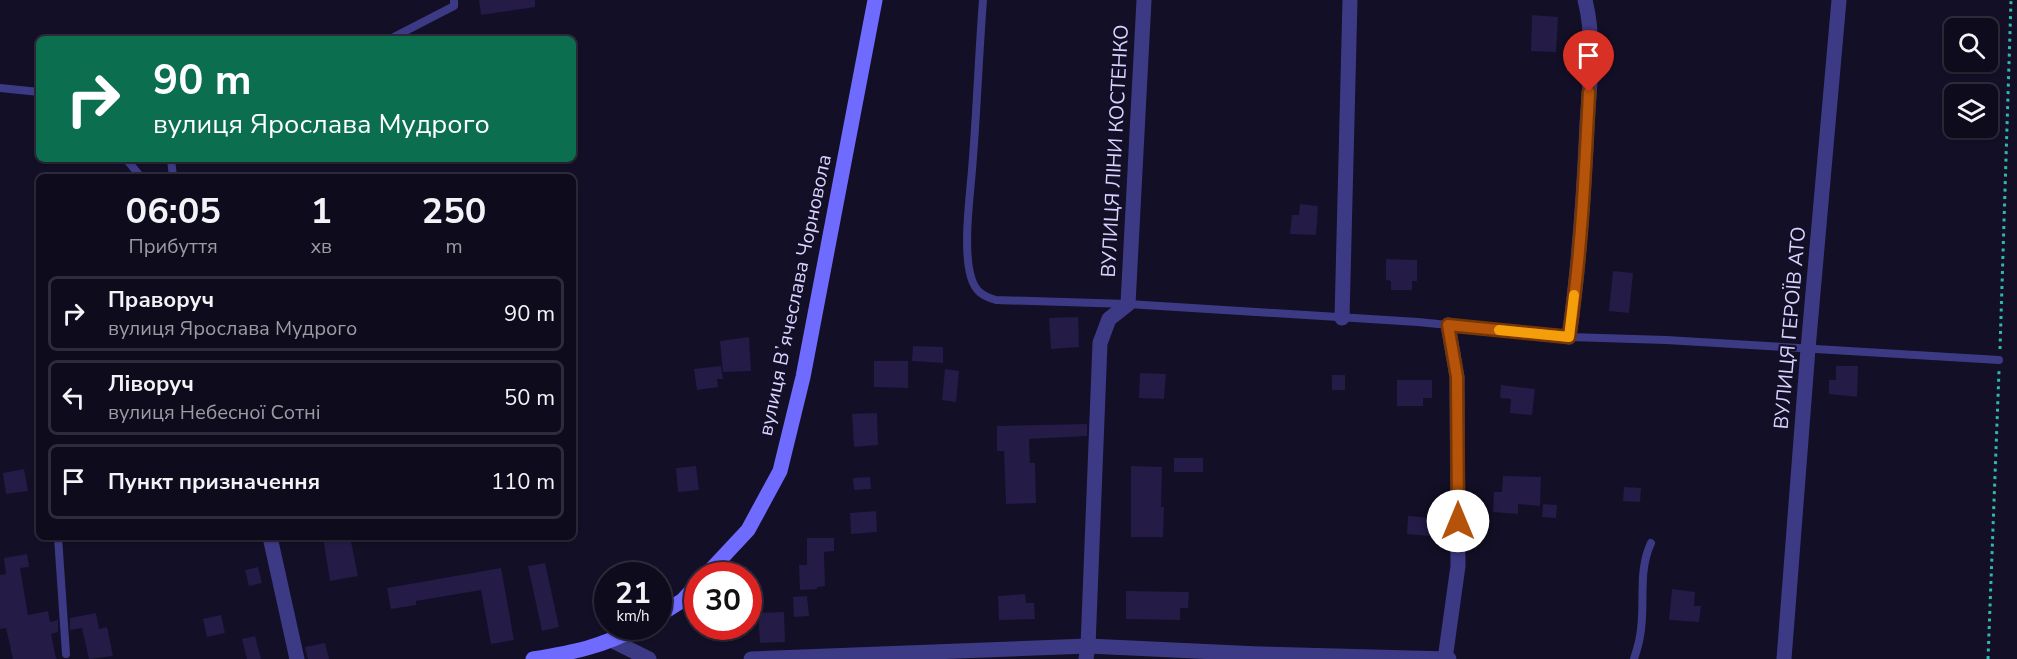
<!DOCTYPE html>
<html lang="uk">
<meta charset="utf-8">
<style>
body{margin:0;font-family:"Nunito Sans",sans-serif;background:#1c1929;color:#f1f3f6;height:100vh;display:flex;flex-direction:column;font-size:22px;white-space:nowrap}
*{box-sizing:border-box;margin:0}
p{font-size:20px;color:#9b9ba3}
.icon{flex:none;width:33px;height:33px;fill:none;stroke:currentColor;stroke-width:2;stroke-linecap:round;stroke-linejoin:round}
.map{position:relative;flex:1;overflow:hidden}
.panel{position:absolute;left:36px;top:174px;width:540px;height:366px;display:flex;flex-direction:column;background:#0e0b1c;border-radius:9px;box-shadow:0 2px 4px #0004,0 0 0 2px #2e2b3b}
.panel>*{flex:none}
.top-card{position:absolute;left:36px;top:36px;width:540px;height:126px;border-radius:9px;box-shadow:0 2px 4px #0004,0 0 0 2px #2e2b3b;background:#0b6e4f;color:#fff;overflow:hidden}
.controls{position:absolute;left:1944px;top:18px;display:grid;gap:12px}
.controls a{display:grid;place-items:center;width:54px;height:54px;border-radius:9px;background:#0e0b1c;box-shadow:0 2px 4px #0004,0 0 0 2px #2e2b3b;font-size:30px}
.speed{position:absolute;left:594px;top:562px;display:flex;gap:12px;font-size:30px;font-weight:700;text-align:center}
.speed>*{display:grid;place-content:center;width:78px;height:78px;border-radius:50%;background:#0e0b1c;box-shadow:0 2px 4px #0004,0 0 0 2px #2e2b3b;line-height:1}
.speed small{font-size:15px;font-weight:400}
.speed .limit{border:9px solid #d22;background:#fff;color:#111}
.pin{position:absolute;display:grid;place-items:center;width:51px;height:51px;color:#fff;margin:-62px -26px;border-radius:50% 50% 50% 0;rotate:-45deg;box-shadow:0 0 6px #0007}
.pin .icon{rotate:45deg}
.me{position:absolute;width:66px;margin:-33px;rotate:0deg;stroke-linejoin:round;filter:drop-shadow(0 0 4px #0008)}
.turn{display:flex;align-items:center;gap:21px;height:126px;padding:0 18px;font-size:27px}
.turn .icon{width:78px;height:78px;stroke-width:2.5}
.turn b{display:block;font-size:42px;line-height:51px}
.eta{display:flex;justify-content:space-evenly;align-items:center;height:102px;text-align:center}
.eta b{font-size:36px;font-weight:700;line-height:42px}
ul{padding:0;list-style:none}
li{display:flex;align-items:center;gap:18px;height:75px;margin:0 12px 9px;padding:0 6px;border:3px solid #2e2b3b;border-radius:9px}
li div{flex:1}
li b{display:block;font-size:22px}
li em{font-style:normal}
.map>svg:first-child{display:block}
</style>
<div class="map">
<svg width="2017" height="659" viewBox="0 0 2017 659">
<rect width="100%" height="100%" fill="#130f26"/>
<g fill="#241b47">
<polygon points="479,0 535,0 535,7 481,15"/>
<polygon points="1532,15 1558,17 1556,52 1531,51"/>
<polygon points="1300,204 1318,206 1316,235 1290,234 1292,215 1299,215"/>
<polygon points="1386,259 1417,260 1417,281 1412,281 1412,290 1391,290 1391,281 1386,280"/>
<polygon points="1613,271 1633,273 1629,313 1609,311"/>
<polygon points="1078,317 1079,347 1051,349 1049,318"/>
<polygon points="749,337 751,371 723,372 720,341"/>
<polygon points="913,346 943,347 943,363 912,361"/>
<polygon points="874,361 908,361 908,388 874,387"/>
<polygon points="721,366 723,379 717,379 718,387 697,390 694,369"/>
<polygon points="1836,366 1858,366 1857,397 1829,394 1829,380 1836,380"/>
<polygon points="945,369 959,371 956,402 942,400"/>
<polygon points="1140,373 1166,374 1164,399 1139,398"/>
<rect x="1332" y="375" width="13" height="15"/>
<polygon points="1397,380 1432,380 1432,398 1423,398 1423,406 1397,406"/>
<polygon points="1501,385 1535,389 1532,415 1510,413 1511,399 1500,398"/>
<polygon points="877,413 878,445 854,447 852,414"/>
<polygon points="1087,424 1087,436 1029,439 1030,463 1035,463 1036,503 1006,504 1004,451 997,451 997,426"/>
<rect x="1174" y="458" width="29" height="14"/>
<polygon points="696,466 699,490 678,492 676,468"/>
<polygon points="1131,466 1162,467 1161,507 1164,507 1163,537 1131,537"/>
<polygon points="24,469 28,491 6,494 3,473"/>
<polygon points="1503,476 1541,477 1540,506 1518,504 1518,514 1493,512 1494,492 1502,492"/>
<polygon points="870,477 871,489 854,490 853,478"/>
<polygon points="1624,487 1641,488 1640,502 1623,501"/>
<polygon points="1543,504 1557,505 1556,518 1542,517"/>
<polygon points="876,511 877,532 851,534 850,513"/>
<polygon points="1408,516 1431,518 1430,536 1407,534"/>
<polygon points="323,537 350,537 358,576 330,581"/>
<polygon points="807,538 834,538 834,551 824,552 825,586 817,587 817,589 800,590 799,565 807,565"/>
<polygon points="27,554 29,567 20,568 28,615 48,611 50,622 58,620 58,632 51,634 56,659 13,659 6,628 0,629 0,575 6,574 4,558"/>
<polygon points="545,563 559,627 542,631 528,566"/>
<polygon points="258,567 262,583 249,586 245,570"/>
<polygon points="501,568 514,640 491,644 481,590 416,601 416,605 391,609 387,588"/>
<polygon points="1672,589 1695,592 1694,606 1701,606 1699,622 1669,620"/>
<polygon points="1126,591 1189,592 1188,608 1180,608 1180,620 1126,619"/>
<polygon points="1025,594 1026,603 1034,603 1035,619 999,620 998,596"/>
<polygon points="807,596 809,616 794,617 793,597"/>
<polygon points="784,612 785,642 760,643 758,613"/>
<polygon points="96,613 99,629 107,627 113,656 89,659 82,628 70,630 70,618"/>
<polygon points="221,615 225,633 207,637 203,619"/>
<polygon points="255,636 261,659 247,659 242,639"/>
<polygon points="325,643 329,659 308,659 305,647"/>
</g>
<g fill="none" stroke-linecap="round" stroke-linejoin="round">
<g stroke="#2fb8b0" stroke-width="3" stroke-dasharray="3 4.5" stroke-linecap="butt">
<polyline points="2000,349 2011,0"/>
<polyline points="1988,659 1999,371"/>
</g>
<g stroke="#3d3a85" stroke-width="8">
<path d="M983,0C979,52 977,105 973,157C971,190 962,246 971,277C975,291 982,296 996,300L1128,304L1418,322L1569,337L1666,340L1999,360"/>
<polyline points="390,39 454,6 454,0"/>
<polyline points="0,88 39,92"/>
<polyline points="126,159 141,177"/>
<polyline points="171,159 173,177"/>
<polyline points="58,537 66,654"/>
<path d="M1634,659C1636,652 1639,644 1640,636C1646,605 1637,573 1651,543"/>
</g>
<g stroke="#3d3a85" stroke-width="15">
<polyline points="1342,318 1350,0"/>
<path d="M1569,337C1579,266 1584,194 1587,123C1590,83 1595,39 1585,0"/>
<polyline points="270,537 297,659"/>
<polyline points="613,641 649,659"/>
<polyline points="751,659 1088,646 1259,654 1449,659"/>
<polyline points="1086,659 1088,646 1100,343 1109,319 1128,304 1144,0"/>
<polyline points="1445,659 1458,566 1457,377 1448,325"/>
<polyline points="1784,659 1808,349 1839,0"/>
</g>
<g stroke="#6f6bff" stroke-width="15">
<polyline points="705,576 748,530 780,471 803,377 875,0"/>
<polyline points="658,616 683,600 698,584"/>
<path d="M533,659C575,652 601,647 639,627"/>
</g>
</g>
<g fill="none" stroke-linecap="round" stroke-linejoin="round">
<g stroke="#753606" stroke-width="15">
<path id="route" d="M1458,521L1457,377L1448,325L1569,337C1581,256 1585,174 1589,92"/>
</g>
<use href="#route" stroke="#b45309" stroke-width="10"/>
<polyline stroke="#f59e0b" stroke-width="10" points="1499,330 1569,337 1574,295"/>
</g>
<g text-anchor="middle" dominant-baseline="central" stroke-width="4.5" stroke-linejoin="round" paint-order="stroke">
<g font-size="20" fill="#d9d4ff" stroke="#130f26">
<text transform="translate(1115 151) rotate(-87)">ВУЛИЦЯ ЛІНИ КОСТЕНКО</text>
<text transform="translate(795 295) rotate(-78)">вулиця Вʼячеслава Чорновола</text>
<text transform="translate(1790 328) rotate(-85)">ВУЛИЦЯ ГЕРОЇВ АТО</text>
</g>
</g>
</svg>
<div class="controls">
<a><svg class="icon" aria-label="search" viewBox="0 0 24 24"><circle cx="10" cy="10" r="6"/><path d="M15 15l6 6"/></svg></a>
<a><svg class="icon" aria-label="layers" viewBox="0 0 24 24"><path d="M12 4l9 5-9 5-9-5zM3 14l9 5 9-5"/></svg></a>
</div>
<div class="speed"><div>21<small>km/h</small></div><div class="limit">30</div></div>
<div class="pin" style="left:1589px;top:92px;background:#d93025"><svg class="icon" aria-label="arrive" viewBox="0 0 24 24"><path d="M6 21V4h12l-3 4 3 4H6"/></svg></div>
<svg class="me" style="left:1458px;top:521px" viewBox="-20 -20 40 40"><circle r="19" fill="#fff"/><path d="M0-13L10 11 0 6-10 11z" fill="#b45309"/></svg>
<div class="top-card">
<div class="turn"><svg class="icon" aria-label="right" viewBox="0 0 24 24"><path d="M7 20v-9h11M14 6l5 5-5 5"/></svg><div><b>90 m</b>вулиця Ярослава Мудрого</div></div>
</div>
<section class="panel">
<div class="eta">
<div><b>06:05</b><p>Прибуття</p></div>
<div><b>1</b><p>хв</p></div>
<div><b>250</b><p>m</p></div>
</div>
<ul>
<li><svg class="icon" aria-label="right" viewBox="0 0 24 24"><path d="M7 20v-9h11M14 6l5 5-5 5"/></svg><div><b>Праворуч</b><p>вулиця Ярослава Мудрого</p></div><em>90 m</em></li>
<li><svg class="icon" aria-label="left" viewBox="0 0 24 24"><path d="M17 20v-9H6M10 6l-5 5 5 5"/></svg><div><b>Ліворуч</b><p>вулиця Небесної Сотні</p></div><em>50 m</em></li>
<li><svg class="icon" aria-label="arrive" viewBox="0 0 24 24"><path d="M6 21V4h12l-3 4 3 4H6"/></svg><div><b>Пункт призначення</b></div><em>110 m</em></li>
</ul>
</section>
</div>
